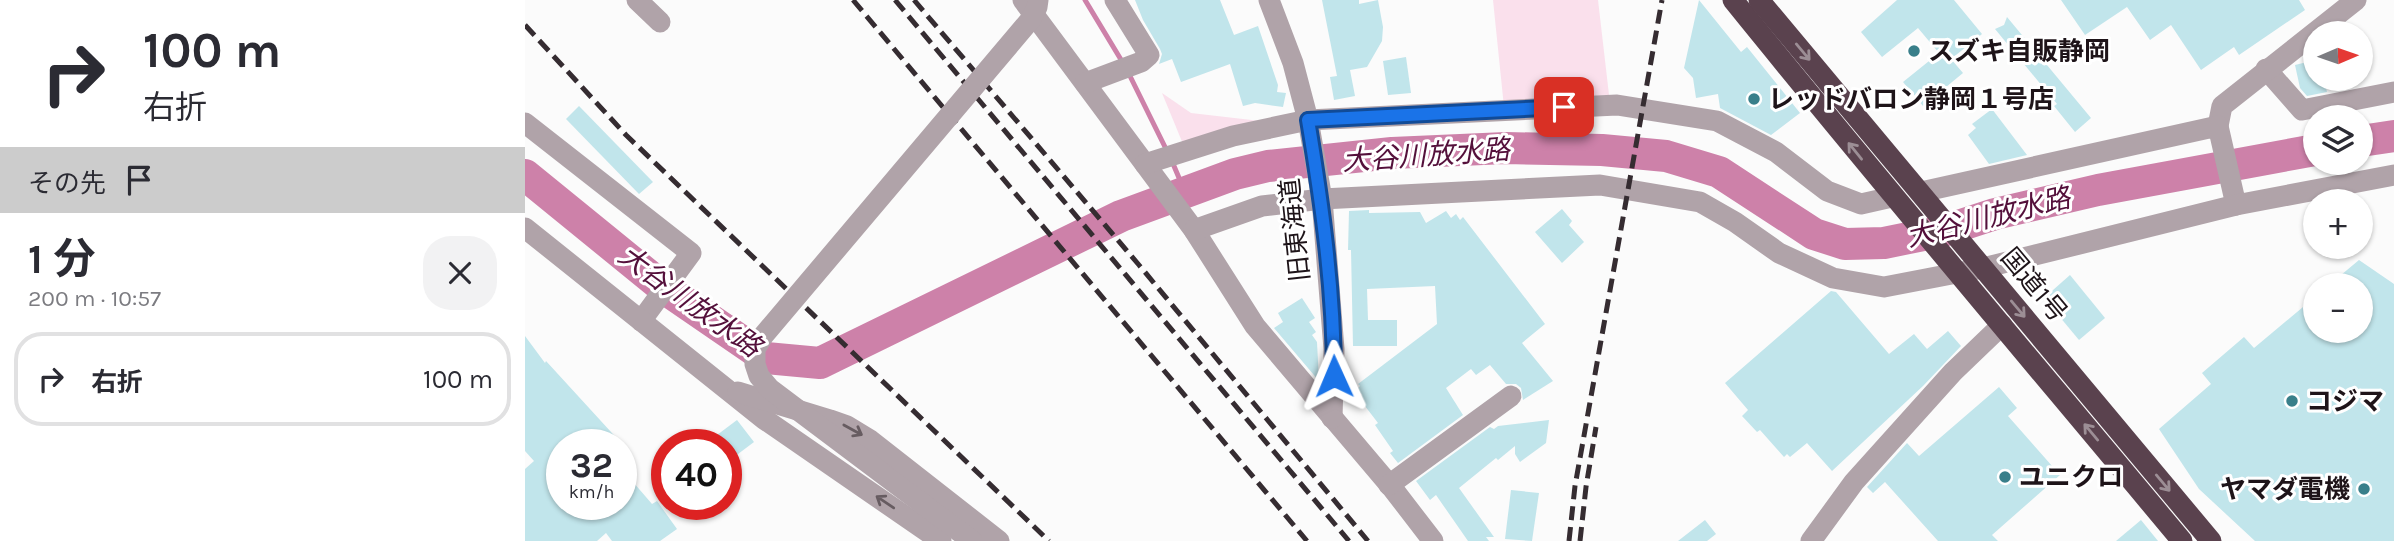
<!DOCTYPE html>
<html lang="ja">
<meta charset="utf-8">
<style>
body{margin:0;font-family:Karla,"Noto Sans JP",sans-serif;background:#f2f2f3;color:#2b2b33;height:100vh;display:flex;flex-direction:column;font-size:26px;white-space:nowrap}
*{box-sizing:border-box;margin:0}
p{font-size:23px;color:#7c7c81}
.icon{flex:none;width:38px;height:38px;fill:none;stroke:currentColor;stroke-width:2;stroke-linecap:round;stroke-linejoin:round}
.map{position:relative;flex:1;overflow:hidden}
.sheet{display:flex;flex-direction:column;background:#fff;width:525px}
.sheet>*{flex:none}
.guide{background:#fff;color:#2b2b33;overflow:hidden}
.needle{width:46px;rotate:88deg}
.fabs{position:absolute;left:1778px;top:21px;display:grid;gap:14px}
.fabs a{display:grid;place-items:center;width:70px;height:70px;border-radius:50%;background:#fff;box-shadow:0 2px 5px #0004;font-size:35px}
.speed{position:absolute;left:21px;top:429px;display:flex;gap:14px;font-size:35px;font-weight:700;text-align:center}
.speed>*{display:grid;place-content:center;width:91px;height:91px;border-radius:50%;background:#fff;box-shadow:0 2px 5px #0004;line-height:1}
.speed small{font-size:18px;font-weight:400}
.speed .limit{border:10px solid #d22;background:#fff;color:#111}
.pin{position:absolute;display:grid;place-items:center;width:60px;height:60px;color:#fff;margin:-30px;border-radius:14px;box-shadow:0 4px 10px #0006}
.me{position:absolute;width:77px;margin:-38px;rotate:359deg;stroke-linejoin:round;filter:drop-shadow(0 0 5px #0008)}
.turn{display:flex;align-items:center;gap:24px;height:147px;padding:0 28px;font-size:32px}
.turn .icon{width:91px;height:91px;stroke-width:2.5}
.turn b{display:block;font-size:49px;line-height:60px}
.then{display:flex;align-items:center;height:66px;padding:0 28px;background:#0003;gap:14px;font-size:26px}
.round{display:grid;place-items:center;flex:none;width:74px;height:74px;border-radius:28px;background:#f2f2f3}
.overview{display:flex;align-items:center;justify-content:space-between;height:119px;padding:0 28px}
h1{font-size:42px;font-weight:700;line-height:52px}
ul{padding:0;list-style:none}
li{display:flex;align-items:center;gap:21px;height:94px;margin:0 14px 10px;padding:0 14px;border:4px solid #e1e1e2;border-radius:28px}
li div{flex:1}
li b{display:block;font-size:26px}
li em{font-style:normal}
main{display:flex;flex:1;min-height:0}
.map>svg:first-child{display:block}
</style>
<main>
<section class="sheet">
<div class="guide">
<div class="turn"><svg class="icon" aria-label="right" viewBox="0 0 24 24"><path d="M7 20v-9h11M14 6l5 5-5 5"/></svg><div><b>100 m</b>右折</div></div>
<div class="then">その先<svg class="icon" aria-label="arrive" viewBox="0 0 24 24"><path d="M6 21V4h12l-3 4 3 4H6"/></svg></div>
</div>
<div class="overview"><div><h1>1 分</h1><p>200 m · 10:57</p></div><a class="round"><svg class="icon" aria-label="close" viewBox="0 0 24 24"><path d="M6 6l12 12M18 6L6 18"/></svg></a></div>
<ul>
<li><svg class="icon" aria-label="right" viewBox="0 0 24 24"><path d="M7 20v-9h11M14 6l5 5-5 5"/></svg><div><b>右折</b></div><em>100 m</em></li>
</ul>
</section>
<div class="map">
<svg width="1869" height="541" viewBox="0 0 1869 541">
<rect width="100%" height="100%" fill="#fbfbfb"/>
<g fill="#fae0ec">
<polygon points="968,0 1073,0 1084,95 979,107"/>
<polygon points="637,93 666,113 744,122 658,144"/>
</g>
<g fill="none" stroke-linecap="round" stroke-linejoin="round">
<g stroke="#cd81a9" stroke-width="5">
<polyline points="560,0 598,63"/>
<polyline points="603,72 642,151"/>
<polyline points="646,159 660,192"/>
</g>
<g stroke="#cd81a9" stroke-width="32">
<polyline points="1836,141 1869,136"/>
<polyline points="0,175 139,288 241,358 295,363 596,216 710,174 743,166 867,153 981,148 1077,150 1141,156 1194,172 1289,234 1320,244 1359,243 1418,231 1470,214 1573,190 1790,150"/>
</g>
</g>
<g fill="#c1e5eb">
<polygon points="610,0 695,0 709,35 733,26 753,85 752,92 761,93 758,107 730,103 718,106 705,64 656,82 647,59 634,64 637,54 635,49 618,20"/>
<polygon points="797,0 834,0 834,4 853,0 858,27 857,41 842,67 825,70 830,96 809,100 805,77 812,76"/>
<polygon points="1174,0 1216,52 1222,47 1275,113 1246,135 1195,108 1193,94 1171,98 1168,78 1159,68"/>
<polygon points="1372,0 1429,0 1457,34 1426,59 1438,73 1398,106 1378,82 1414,53 1393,28 1357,57 1336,32"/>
<polygon points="1536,0 1774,0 1780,10 1714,55 1709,47 1676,70 1646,25 1625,40 1602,7 1560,35"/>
<polygon points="1482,17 1566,118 1550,132 1529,106 1532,104 1470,29 1479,25"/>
<polygon points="881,57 886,93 863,95 858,61"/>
<polygon points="1790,60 1790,79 1799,79 1802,92 1782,96 1775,88 1770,65"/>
<polygon points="54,106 128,182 114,194 41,119"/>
<polygon points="1467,109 1502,155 1464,164 1443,135 1451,128 1447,124"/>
<polygon points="1037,209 1047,221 1044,225 1059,242 1037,263 1010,232"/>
<polygon points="844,210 844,213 895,212 901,223 921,211 926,218 931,214 935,220 938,217 1020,324 997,343 1028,381 998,400 996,388 991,384 981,384 965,365 951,375 946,369 921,388 938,415 873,463 865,453 868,451 850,425 853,423 833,397 837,395 832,389 835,386 833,384 912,324 910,286 842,289 843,320 872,320 872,346 828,346 826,250 823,250 824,211"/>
<polygon points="1834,260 1869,284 1869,541 1730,541 1674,489 1634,429 1686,384 1677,373 1719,337 1729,348 1790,297 1790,331 1836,331 1836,285 1804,285"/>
<polygon points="1545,275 1580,318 1554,340 1519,298"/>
<polygon points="1306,291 1311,292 1364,354 1389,334 1402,349 1423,331 1436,346 1398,386 1307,471 1282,443 1265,457 1262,454 1259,457 1235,430 1232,432 1217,416 1223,410 1200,383"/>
<polygon points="777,298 790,318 784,322 791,332 787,335 792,342 794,381 749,328 758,322 753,313"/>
<polygon points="0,336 20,363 21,361 97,444 37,444 37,504 96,504 96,468 127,504 132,501 152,529 135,541 87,541 81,533 72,541 0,541 0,469 9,461 0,451"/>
<polygon points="1474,387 1492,408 1483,416 1535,475 1467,535 1473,541 1413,541 1360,482 1348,493 1342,487 1382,443 1394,456"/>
<polygon points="212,420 229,442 201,463 201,444 180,444"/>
<polygon points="1024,420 1021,443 995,462 990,454 990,446 973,460 971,458 934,488 969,537 961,537 964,541 943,541 911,495 905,500 891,481 965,427 969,429 973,426"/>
<polygon points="986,490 1014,493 1007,541 980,539"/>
<polygon points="1180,520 1191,534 1182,541 1153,541"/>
<polygon points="1616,520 1633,541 1591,541"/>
</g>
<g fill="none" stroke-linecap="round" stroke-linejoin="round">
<g stroke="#b0a3a9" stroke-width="21">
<polyline points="112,0 135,22"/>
<polyline points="498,0 669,230 730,326 868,489 908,541"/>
<polyline points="744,0 768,63 783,120 797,199 809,349 807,418"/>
<polyline points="1741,69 1777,110 1869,92"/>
<polyline points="560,83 616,62 624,55 590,0"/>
<polyline points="0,123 166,253 116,321"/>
<polyline points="1693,126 1697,106 1831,0"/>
<polyline points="620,164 708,136 783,120 1092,105 1192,121 1251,152 1302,191 1336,204 1367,197"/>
<polyline points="1396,192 1693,126 1711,205"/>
<polyline points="0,228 239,419 416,541"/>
<polyline points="669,230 737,206 797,199 1075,185 1175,202 1210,222 1254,253 1308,278 1359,287 1458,268 1711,205 1869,175"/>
<polyline points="213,392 305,420 322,426 345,440 474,541"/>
<polyline points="864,485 986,396"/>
<polyline points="1286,541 1329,482 1428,372 1477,325"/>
</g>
<g stroke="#5a424e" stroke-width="21">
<path d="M1208,0C1355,182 1507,361 1657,541"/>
<polyline points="1234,0 1686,541"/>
</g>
<g stroke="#352c31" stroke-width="5" stroke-dasharray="14 7" stroke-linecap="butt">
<polyline points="328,0 782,541"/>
<polyline points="370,0 824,541"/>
<polyline points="389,0 614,265 843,541"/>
<polyline points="0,25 101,135 524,541"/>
<polyline points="1044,541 1050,486 1137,0"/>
<polyline points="1055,541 1061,487 1071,427"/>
</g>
<polyline stroke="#b0a3a9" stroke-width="21" points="447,541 245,389 234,376 230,364 230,349 238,336 506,19 512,7 513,0"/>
</g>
<defs><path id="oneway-shaft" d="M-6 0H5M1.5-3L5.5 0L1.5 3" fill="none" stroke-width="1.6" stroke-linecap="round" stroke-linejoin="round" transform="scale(1.75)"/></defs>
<g stroke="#9c8e95">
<use href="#oneway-shaft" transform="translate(1278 52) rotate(50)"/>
<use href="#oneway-shaft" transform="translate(1330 151) rotate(-129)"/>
<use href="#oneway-shaft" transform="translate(1493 309) rotate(50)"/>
<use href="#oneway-shaft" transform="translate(1566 432) rotate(-130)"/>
<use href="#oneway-shaft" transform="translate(1638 483) rotate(50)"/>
</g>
<g stroke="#675c61">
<use href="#oneway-shaft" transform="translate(328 430) rotate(29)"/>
<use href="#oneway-shaft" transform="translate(360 502) rotate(-146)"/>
</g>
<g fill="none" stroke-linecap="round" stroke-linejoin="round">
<g stroke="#114b97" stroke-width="18">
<path id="route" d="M809,376C809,290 797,204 783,120L1039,107"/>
</g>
<use href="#route" stroke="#1a73e8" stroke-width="12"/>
</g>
<g fill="#397f8a" stroke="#fff" stroke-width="2.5">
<circle cx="1389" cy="51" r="7"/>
<circle cx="1229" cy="99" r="7"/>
<circle cx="1767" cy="401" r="7"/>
<circle cx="1480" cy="477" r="7"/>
<circle cx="1839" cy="489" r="7"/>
</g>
<g text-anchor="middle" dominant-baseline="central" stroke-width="6" stroke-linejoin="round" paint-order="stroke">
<g font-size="26" font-weight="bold" fill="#1e1419" stroke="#fff" text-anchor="start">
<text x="1403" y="51">スズキ自販静岡</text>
<text x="1243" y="99">レッドバロン静岡１号店</text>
<text x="1781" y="401">コジマ</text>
<text x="1494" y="477">ユニクロ</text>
<text x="1825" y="489" text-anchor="end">ヤマダ電機</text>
</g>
<g font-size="26" fill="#1e1419" stroke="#fff">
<text transform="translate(770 230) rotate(-96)">旧東海道</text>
<text transform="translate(1509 285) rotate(50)">国道1号</text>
</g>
<g font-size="28" font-style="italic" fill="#54103b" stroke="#fff">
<text transform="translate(901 155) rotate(-4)">大谷川放水路</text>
<text transform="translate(1463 217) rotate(-14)">大谷川放水路</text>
<text transform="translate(165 301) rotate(36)">大谷川放水路</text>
</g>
</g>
</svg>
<div class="fabs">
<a><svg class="needle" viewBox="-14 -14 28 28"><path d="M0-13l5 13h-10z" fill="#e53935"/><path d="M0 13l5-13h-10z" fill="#7c7c81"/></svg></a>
<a><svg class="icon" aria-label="layers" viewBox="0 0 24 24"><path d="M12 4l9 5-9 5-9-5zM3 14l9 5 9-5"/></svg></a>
<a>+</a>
<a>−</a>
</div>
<div class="speed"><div>32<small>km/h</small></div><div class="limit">40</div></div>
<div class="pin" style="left:1039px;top:107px;background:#d93025"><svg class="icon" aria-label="arrive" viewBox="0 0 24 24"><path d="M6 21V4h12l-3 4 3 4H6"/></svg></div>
<svg class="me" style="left:809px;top:376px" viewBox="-20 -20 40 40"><path d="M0-17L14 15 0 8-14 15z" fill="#1a73e8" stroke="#fff" stroke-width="4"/></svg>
</div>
</main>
